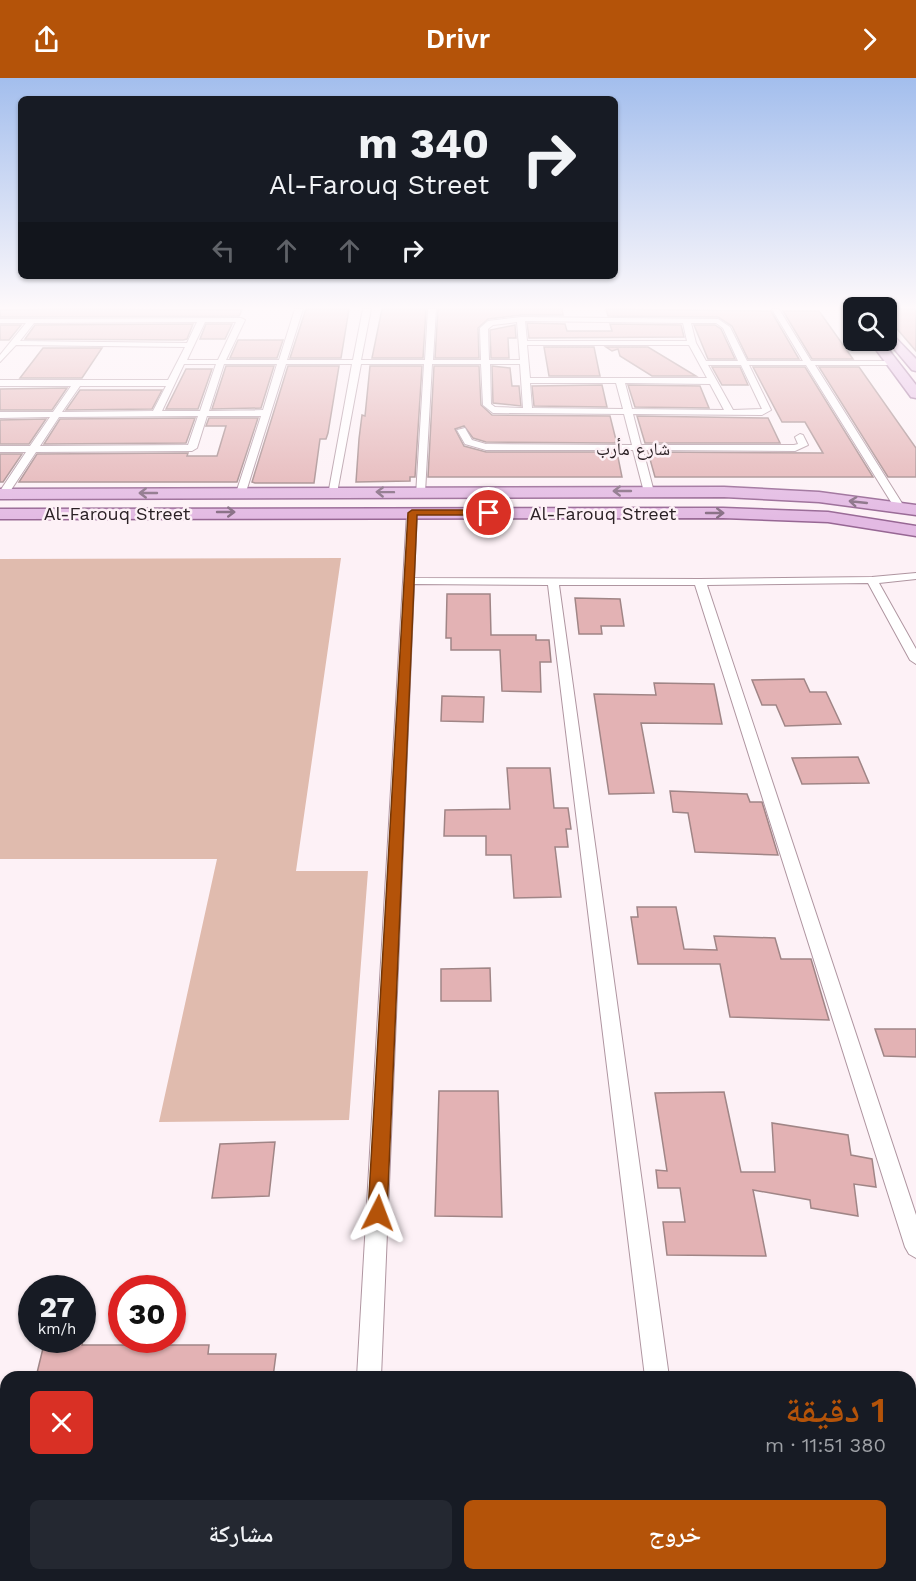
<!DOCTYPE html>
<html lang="ar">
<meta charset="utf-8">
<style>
body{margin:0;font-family:"Work Sans","Noto Naskh Arabic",sans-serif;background:#242831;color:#f1f3f6;direction:rtl;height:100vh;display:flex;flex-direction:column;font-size:22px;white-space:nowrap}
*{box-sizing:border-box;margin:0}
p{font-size:20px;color:#9ea1a6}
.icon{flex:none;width:33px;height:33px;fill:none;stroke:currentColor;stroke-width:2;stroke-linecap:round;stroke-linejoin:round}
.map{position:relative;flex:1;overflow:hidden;direction:ltr}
.side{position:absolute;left:0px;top:1293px;width:916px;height:210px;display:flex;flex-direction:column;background:#171b24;border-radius:18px 18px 0 0;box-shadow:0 2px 4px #0004;direction:rtl}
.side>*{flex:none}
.guide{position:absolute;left:18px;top:18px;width:600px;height:183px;border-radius:9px;box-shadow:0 2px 4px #0004;direction:rtl;background:#171b24;color:#f1f3f6;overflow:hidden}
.fabs{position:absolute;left:843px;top:219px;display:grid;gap:12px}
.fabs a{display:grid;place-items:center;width:54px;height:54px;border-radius:9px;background:#171b24;box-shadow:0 2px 4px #0004;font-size:30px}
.speed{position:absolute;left:18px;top:1197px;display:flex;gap:12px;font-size:30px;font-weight:700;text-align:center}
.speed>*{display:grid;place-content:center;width:78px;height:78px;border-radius:50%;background:#171b24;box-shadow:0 2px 4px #0004;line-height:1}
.speed small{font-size:15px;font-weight:400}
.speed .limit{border:9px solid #d22;background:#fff;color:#111}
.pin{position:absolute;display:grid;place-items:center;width:51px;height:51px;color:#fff;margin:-26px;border:3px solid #fff;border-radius:50%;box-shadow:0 2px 6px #0007}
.me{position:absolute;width:66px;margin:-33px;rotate:3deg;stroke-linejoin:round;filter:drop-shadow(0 0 4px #0008)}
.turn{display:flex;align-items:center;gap:21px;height:126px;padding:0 30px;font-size:27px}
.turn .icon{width:78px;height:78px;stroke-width:2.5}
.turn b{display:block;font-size:42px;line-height:51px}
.lanes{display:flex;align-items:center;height:57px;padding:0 30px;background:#0003;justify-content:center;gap:30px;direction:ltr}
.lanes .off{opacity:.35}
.round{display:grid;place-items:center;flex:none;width:63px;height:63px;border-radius:9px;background:#242831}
.headline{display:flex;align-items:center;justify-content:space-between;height:102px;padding:0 30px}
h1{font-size:36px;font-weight:600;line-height:45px;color:#b45309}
.cta{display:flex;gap:12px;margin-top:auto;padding:12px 30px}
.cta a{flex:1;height:69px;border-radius:9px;background:#b45309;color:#fff;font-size:24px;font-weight:600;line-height:69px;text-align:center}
.cta a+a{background:#242831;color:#f1f3f6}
header{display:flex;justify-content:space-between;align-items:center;height:78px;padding:0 30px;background:#b45309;color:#fff;font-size:27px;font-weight:600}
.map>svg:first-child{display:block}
</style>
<header><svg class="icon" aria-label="forward" viewBox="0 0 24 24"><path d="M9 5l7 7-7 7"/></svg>Drivr<svg class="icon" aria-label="share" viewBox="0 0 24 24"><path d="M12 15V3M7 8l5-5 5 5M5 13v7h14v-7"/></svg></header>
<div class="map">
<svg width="916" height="1503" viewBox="0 0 916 1503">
<rect width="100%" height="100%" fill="#fdf1f6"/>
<polygon fill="#e0bbae" points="341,480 296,793 368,793 349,1042 159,1044 217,781 0,781 0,481"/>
<g fill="#e3b2b4" stroke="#a08586" stroke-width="1.5">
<polygon points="306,231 349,231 341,280 290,280"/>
<polygon points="382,231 426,231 423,280 372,280"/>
<polygon points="438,231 562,231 563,237 521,237 488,241 478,250 479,280 435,280"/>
<polygon points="606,231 771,233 799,281 748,281 732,248 718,239 608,238"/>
<polygon points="886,231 916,231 916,273 886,238"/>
<polygon points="0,232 69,231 242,232 239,238 0,239"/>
<polygon points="783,233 819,233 853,281 812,281"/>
<polygon points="527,245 565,246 567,253 612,253 610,246 681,247 684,259 529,260"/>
<polygon points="193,246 187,261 183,262 25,261 35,247"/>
<polygon points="206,246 232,246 225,261 200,261"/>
<polygon points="0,247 21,247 9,262 0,262"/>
<polygon points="515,247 516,260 508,260 509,280 491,280 490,252"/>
<polygon points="694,247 715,247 721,251 735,281 708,281"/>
<polygon points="238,262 283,262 277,280 230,280"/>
<polygon points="544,269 594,269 600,298 549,298"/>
<polygon points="606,269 648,269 696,298 652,298 620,278 618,271 612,273"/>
<polygon points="43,270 102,270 82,300 20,300"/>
<polygon points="226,288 274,288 261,330 212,331"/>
<polygon points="288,288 339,288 328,355 326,361 320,361 314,405 255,405 252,404"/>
<polygon points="370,288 422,288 415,399 410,399 410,403 356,404 359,361 362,337 365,338"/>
<polygon points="434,288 479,288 481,327 492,337 610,338 616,362 615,365 486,364 473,360 464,348 455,351 464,368 486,374 617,374 622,399 428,399"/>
<polygon points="492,288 510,290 512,308 519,308 521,328 493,325"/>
<polygon points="712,289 740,289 748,307 722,307"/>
<polygon points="753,289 805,289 873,399 655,399 648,374 823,375 805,344 782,344"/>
<polygon points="819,289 859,289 916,370 916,399 888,399"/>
<polygon points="186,291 212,291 198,331 166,331"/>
<polygon points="602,307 607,329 534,328 532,308"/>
<polygon points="628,307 700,308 709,330 635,329"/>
<polygon points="67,310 52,332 0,332 0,311"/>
<polygon points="80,312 162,312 152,331 66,332"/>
<polygon points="637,338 768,340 780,365 645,365"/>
<polygon points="195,340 186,365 44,366 60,341"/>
<polygon points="209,340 258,340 237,404 19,404 37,376 188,375 187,378 217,378 226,348 206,348"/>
<polygon points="46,341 29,366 0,366 0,342"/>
<polygon points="0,376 22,376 3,404 0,404"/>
<polygon points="447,516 490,516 491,557 536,557 536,562 549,562 551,584 540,584 541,614 502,613 500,572 451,572 451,560 446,560"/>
<polygon points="575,520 620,521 624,548 601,548 602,556 579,556"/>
<polygon points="804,601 810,614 826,614 841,646 785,648 776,627 762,627 752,602"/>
<polygon points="654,605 714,606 722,646 641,645 654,715 609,716 594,616 656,617"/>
<polygon points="442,618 484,619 483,644 441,643"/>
<polygon points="858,679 869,705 802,706 792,680"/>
<polygon points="507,690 550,690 554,730 568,730 571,751 566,751 568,769 555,769 561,819 514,820 511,777 486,777 486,758 444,758 445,732 510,731"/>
<polygon points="670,713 747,716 750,724 762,724 778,777 695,774 688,735 673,734"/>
<polygon points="637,829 676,829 684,871 717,872 714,858 775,860 781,881 811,881 829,942 730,939 720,886 638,886 631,839 638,839"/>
<polygon points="490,890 491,923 441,923 441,891"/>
<polygon points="875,951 916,951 916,979 884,978"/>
<polygon points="439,1013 498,1013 502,1139 435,1138"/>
<polygon points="724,1014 741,1094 775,1094 772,1045 848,1057 851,1077 872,1081 876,1109 854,1106 858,1138 811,1130 810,1122 753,1112 766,1178 667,1177 663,1144 685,1144 680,1110 658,1110 656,1092 667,1093 655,1015"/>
<polygon points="275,1064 269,1118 212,1120 220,1066"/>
<polygon points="45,1262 83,1262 82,1267 209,1267 208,1276 276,1276 273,1299 36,1299"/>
</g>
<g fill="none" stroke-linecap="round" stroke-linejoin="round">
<g stroke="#af95a0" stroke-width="2">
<g id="minor">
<path d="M295,231H303L287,282H353L363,231H371L361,282H425L428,231H436L433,282H481L480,250L488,243L521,239L718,241L730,249L747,283H803L772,231H779L811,283H892L896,285L892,287H815L905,430L896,432L806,287H749L771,332L762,337L633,336L641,367H794L798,366L795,359L800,356L803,357L808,367L795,373L643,372L654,414L649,417L644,414L633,372H486L465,366L457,352L465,350L472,362L486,366L632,367L624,336L493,335L483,327L481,286H432L425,415L416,417L424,286H361L337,415L328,417L352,286H286L245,417L236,415L261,338H207L197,370L192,373L36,374L7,418H0V413L26,374H0V368H30L50,339L0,340V334H53L71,308H0V302H168L185,269L16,267L0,284V277L26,245H0V241L241,240L245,242L226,282H279ZM525,243L683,245L687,263H527ZM197,244L187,265L20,263L34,245ZM205,244H236L218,282H187ZM517,244L520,282H489L488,251L493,247ZM691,245H716L723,250L738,283H706L696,265ZM527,267H689L707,300H530ZM184,286H216L200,333H162ZM224,286H277L263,332L209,333ZM490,286H520L523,330L495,329L491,326ZM708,287H741L762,331L733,332ZM530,305H616L623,331L532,330ZM625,305L710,306L724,332L632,331ZM80,308H166L153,333L62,334ZM198,338L188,367L40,368L59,339Z"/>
<polygon points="412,432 417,435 414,500 700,501 872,499 916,495 916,501 879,505 916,571 916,586 910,582 868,505 707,507 916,1137 916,1180 909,1176 905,1169 695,507 559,507 669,1299 645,1299 548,507 414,506 381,1299 357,1299 407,435"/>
<rect x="910" y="1330" width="6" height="24"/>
<rect x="346" y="1497" width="26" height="6"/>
</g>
</g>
<g stroke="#976794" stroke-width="3">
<g id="primary">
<polygon points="846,231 854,231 854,238 850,237"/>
<polygon points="886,250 916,281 916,293 912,292 886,261"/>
<polygon points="869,262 881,262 916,307 916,320 911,319"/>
<polygon points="724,409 819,414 916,427 916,437 819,424 724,419 0,421 0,411"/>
<polygon points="723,430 828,434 916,448 916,458 828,444 723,440 0,441 0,431"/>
</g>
</g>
<use href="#minor" fill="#fff" fill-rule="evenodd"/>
<use href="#primary" fill="#e3bae3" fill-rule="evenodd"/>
</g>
<defs><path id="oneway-shaft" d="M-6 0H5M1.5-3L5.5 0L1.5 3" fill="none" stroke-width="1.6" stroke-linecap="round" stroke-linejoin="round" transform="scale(1.5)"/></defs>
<g stroke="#876e84">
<use href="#oneway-shaft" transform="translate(622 413) rotate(-180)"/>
<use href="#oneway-shaft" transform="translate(385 414) rotate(-179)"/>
<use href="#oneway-shaft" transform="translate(148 415) rotate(180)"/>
<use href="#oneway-shaft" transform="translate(858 424) rotate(-174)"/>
<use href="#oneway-shaft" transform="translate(226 434)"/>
<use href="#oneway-shaft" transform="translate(715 435)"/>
</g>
<linearGradient id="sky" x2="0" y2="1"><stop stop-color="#a3beed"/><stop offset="0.52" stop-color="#fef9fb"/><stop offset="1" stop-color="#fef9fb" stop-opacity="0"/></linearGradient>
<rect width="916" height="442" fill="url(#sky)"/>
<polygon fill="#b45309" stroke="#753606" stroke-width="1.5" points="489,432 494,435 492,437 417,437 387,1135 384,1142 378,1145 371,1142 368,1135 408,435 412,432"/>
<g text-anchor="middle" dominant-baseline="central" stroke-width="5" stroke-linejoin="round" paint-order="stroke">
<g font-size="18" fill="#2b2125" stroke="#fdf1f6">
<text x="633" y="370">شارع مأرب</text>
<text x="117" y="435">Al-Farouq Street</text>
<text x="603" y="435">Al-Farouq Street</text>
</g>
</g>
</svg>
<div class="fabs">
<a><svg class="icon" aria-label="search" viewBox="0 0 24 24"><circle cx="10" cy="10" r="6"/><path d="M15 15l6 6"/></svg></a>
</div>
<div class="speed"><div>27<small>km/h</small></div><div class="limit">30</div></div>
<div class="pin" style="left:489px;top:435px;background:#d93025"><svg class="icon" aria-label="arrive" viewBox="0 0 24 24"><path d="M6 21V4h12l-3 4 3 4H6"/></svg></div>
<svg class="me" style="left:378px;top:1135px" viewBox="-20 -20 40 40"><path d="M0-17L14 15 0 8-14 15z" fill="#b45309" stroke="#fff" stroke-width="4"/></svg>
<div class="guide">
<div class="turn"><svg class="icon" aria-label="right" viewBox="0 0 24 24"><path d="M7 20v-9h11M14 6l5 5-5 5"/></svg><div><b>340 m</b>Al-Farouq Street</div></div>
<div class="lanes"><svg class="icon off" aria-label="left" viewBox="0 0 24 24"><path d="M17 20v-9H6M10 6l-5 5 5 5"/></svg><svg class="icon off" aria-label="ahead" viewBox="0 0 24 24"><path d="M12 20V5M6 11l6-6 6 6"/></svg><svg class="icon off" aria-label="ahead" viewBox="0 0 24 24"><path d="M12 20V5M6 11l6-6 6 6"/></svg><svg class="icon" aria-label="right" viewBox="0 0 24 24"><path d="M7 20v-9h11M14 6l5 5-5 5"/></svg></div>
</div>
<section class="side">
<div class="headline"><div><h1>1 دقيقة</h1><p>380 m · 11:51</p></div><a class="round" style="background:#d93025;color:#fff"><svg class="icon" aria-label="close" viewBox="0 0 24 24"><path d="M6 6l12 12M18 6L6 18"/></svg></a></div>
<div class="cta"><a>خروج</a><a>مشاركة</a></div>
</section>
</div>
